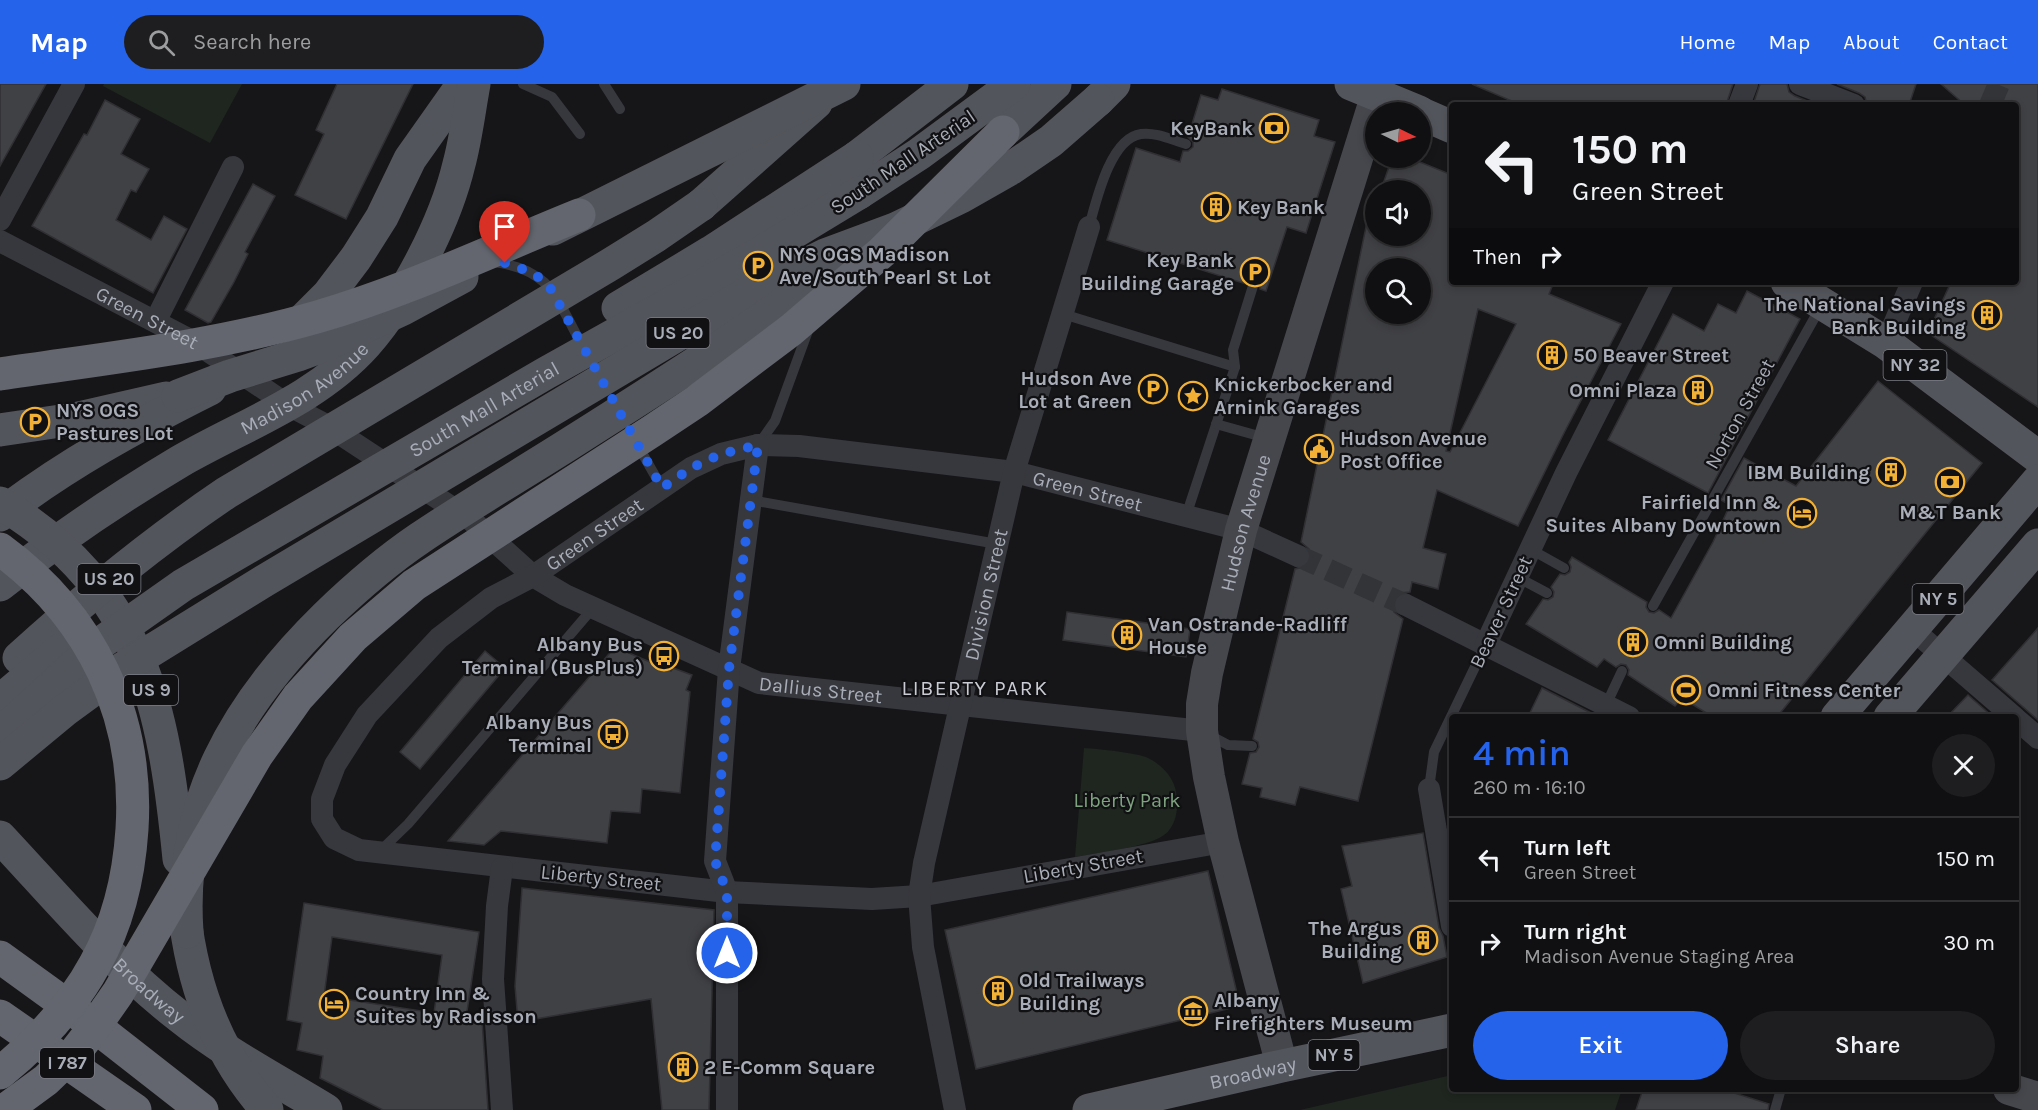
<!DOCTYPE html>
<meta charset="utf-8">
<style>
body{margin:0;font-family:Karla,sans-serif;background:#1e1e20;color:#f1f3f6;height:100vh;display:flex;flex-direction:column;font-size:22px;white-space:nowrap}
*{box-sizing:border-box;margin:0}
p{font-size:20px;color:#9c9d9f}
.icon{flex:none;width:33px;height:33px;fill:none;stroke:currentColor;stroke-width:2;stroke-linecap:round;stroke-linejoin:round}
.map{position:relative;flex:1;overflow:hidden}
.details{position:absolute;left:1449px;top:630px;width:570px;height:378px;display:flex;flex-direction:column;background:#101012;border-radius:6px;box-shadow:0 3px 9px #0003,0 0 0 2px #303032}
.details>*{flex:none}
.top-card{position:absolute;left:1449px;top:18px;width:570px;height:183px;border-radius:6px;box-shadow:0 3px 9px #0003,0 0 0 2px #303032;background:#101012;color:#f1f3f6;overflow:hidden}
.needle{width:39px;rotate:95deg}
.controls{position:absolute;left:1365px;top:18px;display:grid;gap:12px}
.controls a{display:grid;place-items:center;width:66px;height:66px;border-radius:50%;background:#101012;box-shadow:0 3px 9px #0003,0 0 0 2px #303032;font-size:30px}
.pin{position:absolute;display:grid;place-items:center;width:51px;height:51px;color:#fff;margin:-62px -26px;border-radius:50% 50% 50% 0;rotate:-45deg;box-shadow:0 0 6px #0007}
.pin .icon{rotate:45deg}
.me{position:absolute;width:66px;margin:-33px;rotate:0deg;stroke-linejoin:round;filter:drop-shadow(0 0 4px #0008)}
.turn{display:flex;align-items:center;gap:21px;height:126px;padding:0 24px;font-size:27px}
.turn .icon{width:78px;height:78px;stroke-width:2.5}
.turn b{display:block;font-size:42px;line-height:51px}
.then{display:flex;align-items:center;height:57px;padding:0 24px;background:#0003;gap:12px;font-size:22px}
.round{display:grid;place-items:center;flex:none;width:63px;height:63px;border-radius:32px;background:#1e1e20}
.overview{display:flex;align-items:center;justify-content:space-between;height:102px;padding:0 24px}
h1{font-size:36px;font-weight:600;line-height:45px;color:#2563eb}
.action{display:flex;gap:12px;margin-top:auto;padding:12px 24px}
.action a{flex:1;height:69px;border-radius:36px;background:#2563eb;color:#fff;font-size:24px;font-weight:600;line-height:69px;text-align:center}
.action a+a{background:#1e1e20;color:#f1f3f6}
ul{padding:0;list-style:none}
li{display:flex;align-items:center;gap:18px;height:84px;padding:0 24px;border-top:2px solid #303032}
li div{flex:1}
li b{display:block;font-size:22px}
li em{font-style:normal}
header{display:flex;align-items:center;gap:36px;box-sizing:border-box;height:84px;padding:0 30px;background:#2563eb;color:#fff}
header strong{font-size:28px}
nav{display:flex;gap:33px;margin-inline-start:auto;font-size:21px}
.search{width:420px;height:54px;background:#1e1e20;display:flex;align-items:center;gap:15px;box-sizing:border-box;padding:0 21px;border-radius:33px;color:#9c9d9f;font-size:22px}
.map>svg:first-child{display:block}
</style>
<header>
<strong>Map</strong>
<div class="search"><svg class="icon" aria-label="search" viewBox="0 0 24 24"><circle cx="10" cy="10" r="6"/><path d="M15 15l6 6"/></svg>Search here</div>
<nav><a>Home</a><a>Map</a><a>About</a><a>Contact</a></nav>
</header>
<div class="map">
<svg width="2038" height="1026" viewBox="0 0 2038 1026">
<rect width="100%" height="100%" fill="#161618"/>
<g fill="#1e261f">
<polygon points="104,0 242,0 210,59 103,2"/>
<path d="M1084,664C1098,665 1139,669 1148,674C1166,683 1177,698 1177,717C1178,729 1174,744 1164,751C1148,763 1097,769 1075,773Z"/>
<polygon points="1452,991 1452,1005 1622,1005 1615,1026 1300,1026"/>
</g>
<g fill="#404145" stroke="#303034" stroke-width="1.5" fill-rule="evenodd">
<polygon points="0,0 46,0 0,82"/>
<polygon points="337,0 413,0 346,135 295,111 324,50 316,46"/>
<polygon points="1472,0 1733,0 1726,21 1521,21"/>
<polygon points="1760,0 1787,0 1789,8 1795,12 1817,21 1753,21"/>
<polygon points="1837,0 1916,0 1909,21 1867,21 1865,13 1859,9"/>
<polygon points="1941,0 2038,0 2038,323 1928,249 1951,198 2016,198 2016,21 1965,21"/>
<polygon points="1222,5 1319,36 1314,52 1335,58 1306,149 1287,143 1266,207 1260,205 1260,200 1256,195 1251,195 1246,200 1107,156 1136,64 1180,78 1183,67 1188,67 1193,63 1193,58 1188,53 1201,11 1218,16"/>
<polygon points="105,16 140,35 121,70 149,85 136,108 131,106 116,136 151,156 164,132 187,145 153,209 32,142 84,50 87,51"/>
<path d="M1392,74H1410L1452,91V198H1554L1549,210L1621,240L1564,349L1518,442L1437,406L1423,464L1446,470L1438,505L1412,498L1410,508L1399,509L1394,515L1393,522L1394,528L1403,535L1358,717L1300,703L1295,721L1260,713L1262,704L1242,700L1250,669L1256,668L1259,663L1258,658L1253,655L1295,485L1305,483L1310,477L1311,471L1309,465L1301,458L1367,138L1376,139V152H1420V106H1381ZM1376,184H1420V230H1376ZM1478,225L1516,240L1450,368L1446,367Z"/>
<polygon points="253,100 275,112 245,168 248,170 234,198 211,238 208,239 185,226"/>
<polygon points="1747,207 1800,235 1708,409 1608,356 1673,230 1704,247 1718,220 1736,229"/>
<polygon points="1878,297 1982,379 1777,633 1713,633 1682,614 1675,622 1628,591 1629,586 1626,581 1621,580 1616,583 1604,575 1597,583 1526,540 1543,515 1548,516 1553,513 1554,508 1551,503 1560,490 1565,491 1570,488 1571,483 1569,478 1572,473 1647,518 1646,523 1649,528 1654,529 1659,526 1671,534 1713,458 1730,421 1721,416 1744,374 1796,402"/>
<polygon points="1067,528 1190,545 1186,573 1063,556"/>
<polygon points="2038,544 2038,636 1992,596"/>
<polygon points="615,563 671,587 673,584 692,591 686,606 690,608 680,709 642,705 640,729 611,727 607,759 501,747 484,761 448,757"/>
<polygon points="485,567 505,584 420,685 400,668"/>
<polygon points="1542,604 1599,633 1528,633"/>
<polygon points="1968,611 1993,633 1947,633"/>
<polygon points="1423,749 1439,844 1443,852 1447,873 1363,899 1341,805 1352,802 1342,762"/>
<polygon points="1208,787 1240,922 976,985 945,846"/>
<polygon points="522,804 714,826 709,1026 662,1026 651,915 518,938 515,902"/>
<path d="M304,819L479,848L466,934L482,936L488,1026H383L320,994L323,972L297,966L302,939L287,936ZM332,853L442,871L434,929L324,912Z"/>
<polygon points="1643,1005 1722,1005 1769,1020 1768,1026 1636,1026"/>
</g>
<g fill="none" stroke-linecap="round" stroke-linejoin="round">
<g stroke="#333438" stroke-width="22" stroke-dasharray="22 11" stroke-linecap="butt">
<polyline points="1990,21 1999,0"/>
<polyline points="1298,472 1406,521"/>
</g>
<g stroke="#37383d" stroke-width="10">
<polyline points="523,0 552,13 580,50"/>
<polyline points="604,0 620,25"/>
<path d="M1089,143C1096,118 1110,54 1141,50C1156,48 1172,56 1186,60"/>
<path d="M493,178C511,180 531,186 545,199C556,208 576,251 584,265"/>
<polyline points="1063,230 1235,283 1186,432"/>
<polyline points="1235,283 1233,266 1253,202"/>
<polyline points="1216,340 1266,354"/>
<polyline points="637,360 662,404"/>
<polyline points="758,361 775,337 809,244"/>
<polyline points="751,416 997,460"/>
<polyline points="1530,465 1564,484"/>
<polyline points="1517,493 1547,509"/>
<polyline points="1653,522 1820,224"/>
<polyline points="1606,621 1622,587"/>
<polyline points="1207,650 1228,661 1252,662"/>
<polyline points="1429,705 1434,668 1486,560"/>
<polyline points="379,768 408,740 593,524"/>
<polyline points="1775,1026 1781,1005"/>
</g>
<g stroke="#37383d" stroke-width="22">
<polyline points="1800,0 1854,21"/>
<polyline points="1739,21 1747,0"/>
<polyline points="0,136 74,0"/>
<path id="s1" d="M0,157L196,259L288,321L328,342L471,436L533,492L565,511L759,599L1202,647"/>
<polyline points="156,236 233,83"/>
<polyline points="1886,259 1912,198"/>
<polyline points="1406,521 1629,633"/>
<polyline points="1912,545 2014,633"/>
<polyline points="1486,560 1566,389 1663,198"/>
<polyline points="2016,635 2038,654"/>
<polyline points="1429,705 1452,842"/>
<path id="s2" d="M1223,758L919,812L872,815L727,808L359,766L334,754L322,735V715L335,681L367,631L439,554L491,514L533,492L691,384L721,370L758,361L799,362L1014,388L1241,446L1298,472"/>
<polyline points="502,784 497,822 493,895 502,1026"/>
<polyline points="727,1026 727,808 715,777 729,585 758,361"/>
<path id="s3" d="M955,1026L923,863L919,812L924,779L1014,388L1089,143"/>
</g>
<g stroke="#45474d" stroke-width="32">
<path id="s4" d="M1282,982L1223,758L1209,693L1202,647V620L1207,589L1241,446L1377,10"/>
<polyline points="2009,1005 2038,1014"/>
</g>
<g stroke="#53555c" stroke-width="33">
<polyline points="1351,0 1419,28"/>
<polyline points="1098,16 1114,0"/>
<polyline points="1420,29 1452,43"/>
<polyline points="1003,48 1055,0"/>
<polyline points="857,73 952,0"/>
<polyline points="859,109 919,70 1014,0"/>
<polyline points="701,121 816,19"/>
<polyline points="1787,198 1886,259 2038,373"/>
<polyline points="295,244 328,211 356,174 382,133 410,75 463,0"/>
<polyline points="0,346 74,335 166,314"/>
<path d="M0,431C65,381 136,342 210,305"/>
<path id="s5" d="M0,501C56,456 117,415 179,378C243,341 316,316 366,260C406,214 445,139 459,80C466,54 469,27 474,0"/>
<polyline points="1837,633 2038,397"/>
<polyline points="1890,633 2038,461"/>
<path id="s6" d="M0,753C58,815 113,881 180,933C225,969 277,996 326,1026"/>
<path id="s7" d="M1089,1026L1282,982L1452,946"/>
</g>
<g stroke="#63666e" stroke-width="33">
<polyline points="0,873 83,933 202,1026"/>
<polyline points="0,932 135,1026"/>
</g>
<g stroke="#53555c" stroke-width="33">
<polyline points="553,145 844,0"/>
<polyline points="618,224 711,168 857,73"/>
<polyline points="178,312 230,292 298,271 325,261 403,225 462,193"/>
<path d="M0,419C142,504 164,623 179,775"/>
<path d="M19,574C85,514 152,459 226,409L611,180L656,152L701,121"/>
<polyline points="0,617 60,566"/>
<path id="s8" d="M0,650L95,563L183,501L546,289L750,175L859,109"/>
<polyline points="0,680 64,627 120,586 264,497 741,213 825,171 895,145 961,113 1010,85 1051,57 1098,16"/>
<path d="M184,826C192,900 217,970 267,1026"/>
<path d="M187,848C178,719 236,620 326,532C355,504 386,477 420,454C469,421 520,391 569,360C659,303 749,246 835,183"/>
</g>
<g stroke="#63666e" stroke-width="33">
<path d="M0,290C107,274 212,263 317,233C407,207 492,166 579,131"/>
<path d="M0,465C92,532 139,632 132,745C129,792 118,839 95,880C72,923 38,958 0,989"/>
<polyline points="5,1026 46,996 76,967 90,949 118,909 257,671 298,613 353,553 414,501 652,347 697,317 791,246 882,168 1003,48"/>
</g>
</g>
<g fill="none" stroke-linecap="round" stroke-linejoin="round">
<polyline stroke="#2563eb" stroke-width="10" stroke-dasharray="0 18" points="505,179 531,188 548,200 662,404 691,384 721,370 758,361 729,585 715,777 727,808 727,869"/>
</g>
<defs>
<g id="bank-ring" transform="scale(1.5)"><circle r="9.5" fill="#111113" stroke="#f2b134" stroke-width="1.5"/><path d="M-6-4H6V4H-6ZM0-2.3a2.3 2.3 0 1 0 0 4.6a2.3 2.3 0 1 0 0-4.6Z" fill="#f2b134"/></g>
<g id="building-ring" transform="scale(1.5)"><circle r="9.5" fill="#111113" stroke="#f2b134" stroke-width="1.5"/><path d="M-4-6H4V6H1V3H-1V6H-4ZM-2.5-4.3h1.7v1.8h-1.7ZM.8-4.3h1.7v1.8H.8ZM-2.5-1h1.7V.8h-1.7ZM.8-1h1.7V.8H.8Z" fill="#f2b134"/></g>
<g id="parking-ring" transform="scale(1.5)"><circle r="9.5" fill="#111113" stroke="#f2b134" stroke-width="1.5"/><path d="M-3.5-5.5H1a3.5 3.5 0 0 1 0 7H-1V5.5H-3.5ZM-1-3.4V-.6H.8a1.4 1.4 0 0 0 0-2.8Z" fill="#f2b134"/></g>
<g id="sight-ring" transform="scale(1.5)"><circle r="9.5" fill="#111113" stroke="#f2b134" stroke-width="1.5"/><path d="M0-6L1.8-2.2L6-1.7L2.9 1.2L3.7 5.4L0 3.3L-3.7 5.4L-2.9 1.2L-6-1.7L-1.8-2.2Z" fill="#f2b134"/></g>
<g id="civic-ring" transform="scale(1.5)"><circle r="9.5" fill="#111113" stroke="#f2b134" stroke-width="1.5"/><path d="M-.6-6.5H3V-4.5H.6V-3L4-1V1h2V6H-6V1h2V-1L-.6-3ZM-1.2 2.5V6h2.4V2.5Z" fill="#f2b134"/></g>
<g id="hotel-ring" transform="scale(1.5)"><circle r="9.5" fill="#111113" stroke="#f2b134" stroke-width="1.5"/><path d="M-6-4.5h1.5V1H6V5H4.5V3h-9V5H-6ZM-4 0a1.8 1.8 0 1 1 3.6 0ZM.5 0V-2.5h3Q6-2.5 6 0Z" fill="#f2b134"/></g>
<g id="bus-ring" transform="scale(1.5)"><circle r="9.5" fill="#111113" stroke="#f2b134" stroke-width="1.5"/><path d="M-5-6H5V4H4V6H2V4H-2V6H-4V4H-5ZM-3.5-4V0h7V-4ZM-3.5 1.2v1.5H-2V1.2ZM2 1.2v1.5H3.5V1.2Z" fill="#f2b134"/></g>
<g id="stadium-ring" transform="scale(1.5)"><circle r="9.5" fill="#111113" stroke="#f2b134" stroke-width="1.5"/><path d="M0-5a6.5 5 0 1 0 0 10a6.5 5 0 1 0 0-10ZM-3.5-1.8h7v3.6h-7Z" fill="#f2b134"/></g>
<g id="museum-ring" transform="scale(1.5)"><circle r="9.5" fill="#111113" stroke="#f2b134" stroke-width="1.5"/><path d="M0-6L6-3V-2H-6V-3ZM-5-1h2V3h-2ZM-1-1h2V3h-2ZM3-1h2V3H3ZM-6 4H6V6H-6Z" fill="#f2b134"/></g>
</defs>
<g fill-rule="evenodd">
<use href="#bank-ring" x="1274" y="44"/>
<use href="#building-ring" x="1216" y="123"/>
<use href="#parking-ring" x="758" y="182"/>
<use href="#parking-ring" x="1255" y="188"/>
<use href="#building-ring" x="1987" y="231"/>
<use href="#building-ring" x="1552" y="271"/>
<use href="#parking-ring" x="1153" y="305"/>
<use href="#building-ring" x="1698" y="306"/>
<use href="#sight-ring" x="1193" y="312"/>
<use href="#parking-ring" x="35" y="338"/>
<use href="#civic-ring" x="1319" y="365"/>
<use href="#building-ring" x="1891" y="388"/>
<use href="#bank-ring" x="1950" y="398"/>
<use href="#hotel-ring" x="1802" y="429"/>
<use href="#building-ring" x="1127" y="551"/>
<use href="#building-ring" x="1633" y="558"/>
<use href="#bus-ring" x="664" y="572"/>
<use href="#stadium-ring" x="1686" y="606"/>
<use href="#bus-ring" x="613" y="650"/>
<use href="#building-ring" x="1423" y="856"/>
<use href="#building-ring" x="998" y="907"/>
<use href="#hotel-ring" x="334" y="920"/>
<use href="#museum-ring" x="1193" y="927"/>
<use href="#building-ring" x="683" y="983"/>
</g>
<g text-anchor="middle" dominant-baseline="central" stroke-width="4.5" stroke-linejoin="round" paint-order="stroke">
<g fill="#111113" stroke="#7b7e86" stroke-width="1.5">
<rect x="646.5" y="234" width="63" height="30" rx="4.5"/>
<rect x="1883.5" y="266" width="63" height="30" rx="4.5"/>
<rect x="77.5" y="480" width="63" height="30" rx="4.5"/>
<rect x="1912.5" y="500" width="51" height="30" rx="4.5"/>
<rect x="124" y="591" width="54" height="30" rx="4.5"/>
<rect x="1308.5" y="956" width="51" height="30" rx="4.5"/>
<rect x="40" y="964" width="54" height="30" rx="4.5"/>
</g>
<g font-size="18" font-weight="bold" fill="#a8adb8">
<text x="678" y="249">US 20</text>
<text x="1915" y="281">NY 32</text>
<text x="109" y="495">US 20</text>
<text x="1938" y="515">NY 5</text>
<text x="151" y="606">US 9</text>
<text x="1334" y="971">NY 5</text>
<text x="67" y="979">I 787</text>
</g>
<g font-size="20" font-weight="bold" fill="#a8adb8" stroke="#111113" text-anchor="start">
<text x="1253" y="44" text-anchor="end">KeyBank</text>
<text x="1237" y="123">Key Bank</text>
<text x="779" y="170">NYS OGS Madison<tspan x="779" dy="23">Ave/South Pearl St Lot</tspan></text>
<text x="1234" y="176" text-anchor="end">Key Bank<tspan x="1234" dy="23">Building Garage</tspan></text>
<text x="1966" y="220" text-anchor="end">The National Savings<tspan x="1966" dy="23">Bank Building</tspan></text>
<text x="1573" y="271">50 Beaver Street</text>
<text x="1132" y="294" text-anchor="end">Hudson Ave<tspan x="1132" dy="23">Lot at Green</tspan></text>
<text x="1214" y="300">Knickerbocker and<tspan x="1214" dy="23">Arnink Garages</tspan></text>
<text x="1677" y="306" text-anchor="end">Omni Plaza</text>
<text x="56" y="326">NYS OGS<tspan x="56" dy="23">Pastures Lot</tspan></text>
<text x="1340" y="354">Hudson Avenue<tspan x="1340" dy="23">Post Office</tspan></text>
<text x="1870" y="388" text-anchor="end">IBM Building</text>
<text x="1781" y="418" text-anchor="end">Fairfield Inn &amp;<tspan x="1781" dy="23">Suites Albany Downtown</tspan></text>
<text x="1950" y="428" text-anchor="middle">M&amp;T Bank</text>
<text x="1148" y="540">Van Ostrande-Radliff<tspan x="1148" dy="23">House</tspan></text>
<text x="1654" y="558">Omni Building</text>
<text x="643" y="560" text-anchor="end">Albany Bus<tspan x="643" dy="23">Terminal (BusPlus)</tspan></text>
<text x="1707" y="606">Omni Fitness Center</text>
<text x="592" y="638" text-anchor="end">Albany Bus<tspan x="592" dy="23">Terminal</tspan></text>
<text x="1402" y="844" text-anchor="end">The Argus<tspan x="1402" dy="23">Building</tspan></text>
<text x="1019" y="896">Old Trailways<tspan x="1019" dy="23">Building</tspan></text>
<text x="355" y="909">Country Inn &amp;<tspan x="355" dy="23">Suites by Radisson</tspan></text>
<text x="1214" y="916">Albany<tspan x="1214" dy="23">Firefighters Museum</tspan></text>
<text x="704" y="983">2 E-Comm Square</text>
</g>
<g font-size="20" fill="#a8adb8" stroke="#111113">
<text transform="translate(903 78) rotate(-34)">South Mall Arterial</text>
<text stroke="none"><textPath href="#s1" startOffset="166">Green Street</textPath></text>
<text stroke="none"><textPath href="#s5" startOffset="363">Madison Avenue</textPath></text>
<text stroke="none"><textPath href="#s8" startOffset="585">South Mall Arterial</textPath></text>
<text transform="translate(1740 330) rotate(-61)">Norton Street</text>
<text stroke="none"><textPath href="#s2" startOffset="1852">Green Street</textPath></text>
<text stroke="none"><textPath href="#s4" startOffset="558">Hudson Avenue</textPath></text>
<text stroke="none"><textPath href="#s2" startOffset="1330">Green Street</textPath></text>
<text stroke="none"><textPath href="#s3" startOffset="526">Division Street</textPath></text>
<text transform="translate(1501 528) rotate(-65)">Beaver Street</text>
<text stroke="none"><textPath href="#s1" startOffset="944">Dallius Street</textPath></text>
<text transform="translate(1083 782) rotate(-10)">Liberty Street</text>
<text transform="translate(601 794) rotate(6)">Liberty Street</text>
<text stroke="none"><textPath href="#s6" startOffset="214">Broadway</textPath></text>
<text stroke="none"><textPath href="#s7" startOffset="168">Broadway</textPath></text>
</g>
<g font-size="20" fill="#7fa381" stroke="#111113">
<text x="1127" y="716">Liberty Park</text>
</g>
<g font-size="21" letter-spacing="1.5" fill="#c9ccd4" stroke="#111113">
<text x="975" y="604">LIBERTY PARK</text>
</g>
</g>
</svg>
<div class="controls">
<a><svg class="needle" viewBox="-14 -14 28 28"><path d="M0-13l5 13h-10z" fill="#e53935"/><path d="M0 13l5-13h-10z" fill="#9c9d9f"/></svg></a>
<a><svg class="icon" aria-label="sound" viewBox="0 0 24 24"><path d="M4 9h4l5-4v14l-5-4H4zM17 9q2 3 0 6"/></svg></a>
<a><svg class="icon" aria-label="search" viewBox="0 0 24 24"><circle cx="10" cy="10" r="6"/><path d="M15 15l6 6"/></svg></a>
</div>
<div class="pin" style="left:505px;top:179px;background:#d93025"><svg class="icon" aria-label="arrive" viewBox="0 0 24 24"><path d="M6 21V4h12l-3 4 3 4H6"/></svg></div>
<svg class="me" style="left:727px;top:869px" viewBox="-20 -20 40 40"><circle r="17" fill="#2563eb" stroke="#fff" stroke-width="3"/><path d="M0-11L8 9 0 5-8 9z" fill="#fff"/></svg>
<div class="top-card">
<div class="turn"><svg class="icon" aria-label="left" viewBox="0 0 24 24"><path d="M17 20v-9H6M10 6l-5 5 5 5"/></svg><div><b>150 m</b>Green Street</div></div>
<div class="then">Then<svg class="icon" aria-label="right" viewBox="0 0 24 24"><path d="M7 20v-9h11M14 6l5 5-5 5"/></svg></div>
</div>
<section class="details">
<div class="overview"><div><h1>4 min</h1><p>260 m · 16:10</p></div><a class="round"><svg class="icon" aria-label="close" viewBox="0 0 24 24"><path d="M6 6l12 12M18 6L6 18"/></svg></a></div>
<ul>
<li><svg class="icon" aria-label="left" viewBox="0 0 24 24"><path d="M17 20v-9H6M10 6l-5 5 5 5"/></svg><div><b>Turn left</b><p>Green Street</p></div><em>150 m</em></li>
<li><svg class="icon" aria-label="right" viewBox="0 0 24 24"><path d="M7 20v-9h11M14 6l5 5-5 5"/></svg><div><b>Turn right</b><p>Madison Avenue Staging Area</p></div><em>30 m</em></li>
</ul>
<div class="action"><a>Exit</a><a>Share</a></div>
</section>
</div>
